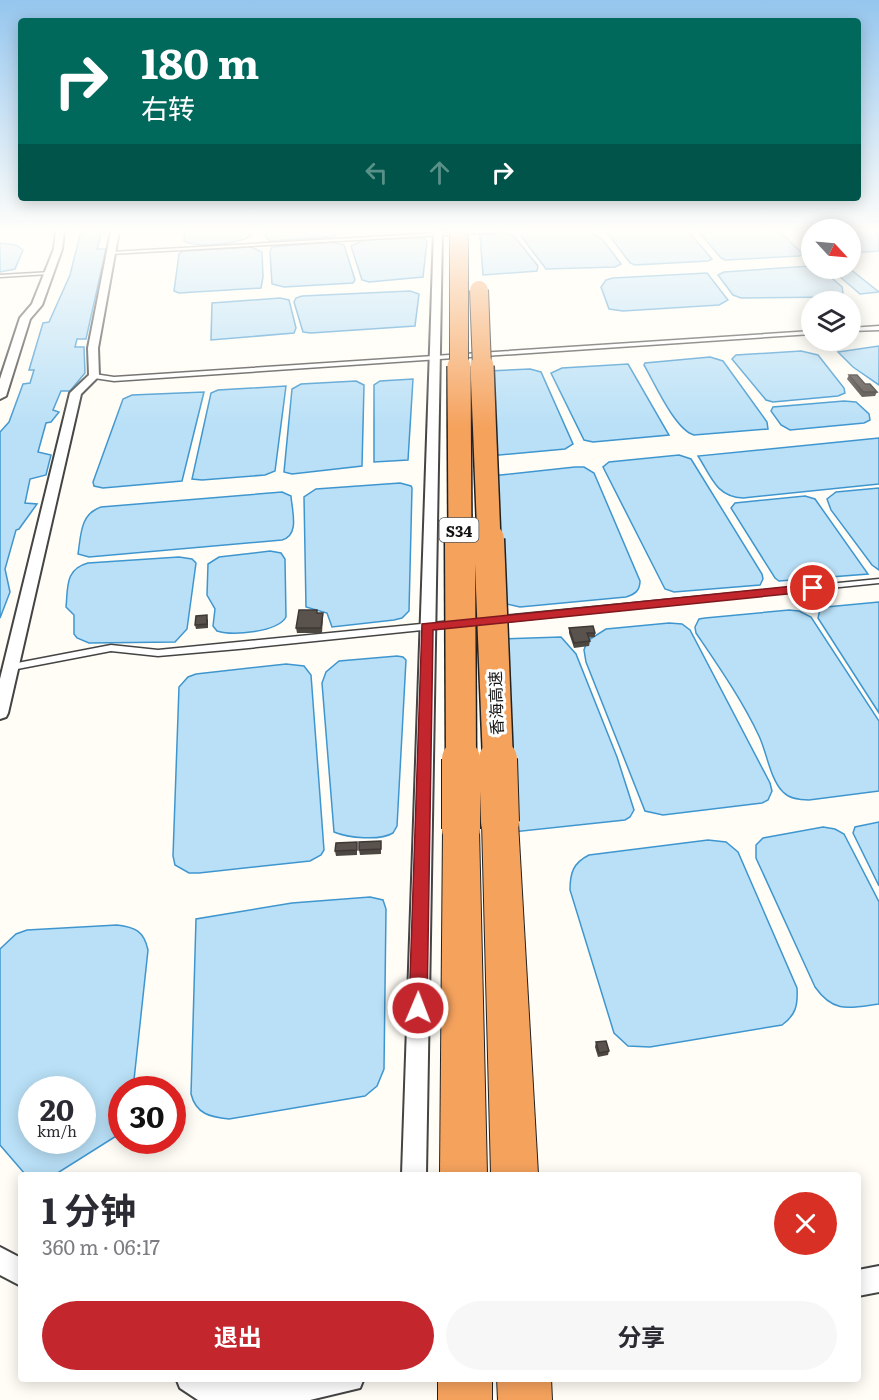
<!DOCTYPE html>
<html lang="zh">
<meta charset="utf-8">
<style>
body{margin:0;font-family:Literata,"Noto Sans SC",serif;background:#f7f7f7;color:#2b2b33;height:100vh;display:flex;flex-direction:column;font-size:22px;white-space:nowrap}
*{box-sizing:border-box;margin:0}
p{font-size:20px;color:#7c7c81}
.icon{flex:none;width:33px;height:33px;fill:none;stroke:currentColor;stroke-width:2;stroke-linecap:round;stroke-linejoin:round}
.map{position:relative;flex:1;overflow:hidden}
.sheet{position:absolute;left:18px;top:1172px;width:843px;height:210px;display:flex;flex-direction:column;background:#fff;border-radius:6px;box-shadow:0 3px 15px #0003}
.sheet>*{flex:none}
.hud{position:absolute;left:18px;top:18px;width:843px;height:183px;border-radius:6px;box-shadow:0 3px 15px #0003;background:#00695c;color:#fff;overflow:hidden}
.needle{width:39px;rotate:116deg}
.buttons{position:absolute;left:801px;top:219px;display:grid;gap:12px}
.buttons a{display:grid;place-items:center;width:60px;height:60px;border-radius:50%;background:#fff;box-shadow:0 3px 15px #0003;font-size:30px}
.speed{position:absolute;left:18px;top:1076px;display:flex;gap:12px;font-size:30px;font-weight:700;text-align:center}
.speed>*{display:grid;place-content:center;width:78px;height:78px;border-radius:50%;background:#fff;box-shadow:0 3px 15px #0003;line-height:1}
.speed small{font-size:15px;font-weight:400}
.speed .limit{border:9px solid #d22;background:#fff;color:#111}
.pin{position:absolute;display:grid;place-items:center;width:51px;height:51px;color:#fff;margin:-26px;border:3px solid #fff;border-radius:50%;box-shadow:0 2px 6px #0007}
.me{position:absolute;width:66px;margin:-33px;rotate:1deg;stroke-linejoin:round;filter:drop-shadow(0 0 4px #0008)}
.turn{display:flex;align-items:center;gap:21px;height:126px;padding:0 24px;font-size:27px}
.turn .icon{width:78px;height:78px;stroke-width:2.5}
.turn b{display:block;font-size:42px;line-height:51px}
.lanes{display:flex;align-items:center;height:57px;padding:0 24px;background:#0003;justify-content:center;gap:30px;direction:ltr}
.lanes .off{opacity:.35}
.round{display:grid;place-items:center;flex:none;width:63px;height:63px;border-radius:32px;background:#f7f7f7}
.headline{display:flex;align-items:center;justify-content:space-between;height:102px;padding:0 24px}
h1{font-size:36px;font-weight:700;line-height:45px}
.button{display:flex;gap:12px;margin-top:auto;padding:12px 24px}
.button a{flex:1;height:69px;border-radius:36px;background:#c4262e;color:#fff;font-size:24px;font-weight:700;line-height:69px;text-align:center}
.button a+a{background:#f7f7f7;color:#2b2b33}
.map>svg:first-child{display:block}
</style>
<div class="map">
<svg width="879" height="1400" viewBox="0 0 879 1400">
<rect width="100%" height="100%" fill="#fffdf5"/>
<g fill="#b9e0f7" stroke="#3f96cf" stroke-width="1.5" fill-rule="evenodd">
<polygon points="81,231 102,231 97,249 106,249 86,339 77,339 75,347 84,347 85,373 70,391 61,391 53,410 59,412 51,422 46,423 38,452 51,455 46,475 30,479 25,503 37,504 19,529 16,530 5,569 10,592 0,618 0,432 9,422 23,384 30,383 34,370 29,370 43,323 49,322 70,275"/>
<path d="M185,231H251V235C243,244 194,248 184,241Z"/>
<polygon points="265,231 336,231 335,236 331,237 271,241 266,238"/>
<polygon points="527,231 589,231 603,240 621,264 615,267 546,269 521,236"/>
<polygon points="606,231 688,231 712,259 708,261 635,265 630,263"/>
<polygon points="698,231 779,231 803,254 799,256 725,260 721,258"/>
<polygon points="850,231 879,231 879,251 851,253"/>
<polygon points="505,233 514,236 538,266 537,271 483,275 480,235"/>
<polygon points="413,237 424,238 427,241 423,277 369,282 362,280 351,246 364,240"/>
<polygon points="331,242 344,245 355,280 353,283 284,287 272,284 270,252 272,247"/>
<polygon points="0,243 16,245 23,250 15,269 0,272"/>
<polygon points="251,247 262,252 263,277 261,288 179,293 174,291 179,254 183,251"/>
<polygon points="810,266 812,268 821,269 842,287 843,293 835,297 741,298 733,295 718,275 724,272"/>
<polygon points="831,269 850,269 879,292 860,294"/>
<polygon points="707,273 728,300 719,305 623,311 609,309 601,287 606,280 613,278"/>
<polygon points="410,291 419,294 415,326 311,333 303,332 294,302 296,298 302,296"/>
<polygon points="280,298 289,300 296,328 294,333 211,340 212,303"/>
<polygon points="879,346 879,385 853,367 838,352"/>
<polygon points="801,351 818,355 844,388 845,393 838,396 773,402 766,400 732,359 736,355"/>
<path d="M710,357L723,361L767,422L768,429L694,435C675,430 654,382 644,365L645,363Z"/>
<polygon points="628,364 669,435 593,442 584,440 551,373 562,368"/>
<polygon points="530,369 541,372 573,444 565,449 489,456 489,371"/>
<polygon points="413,379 408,460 374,462 374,385 380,381"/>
<polygon points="356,381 364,385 362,466 292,474 284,472 292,389 301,384"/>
<polygon points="286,386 275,471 265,475 202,480 192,479 211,393 218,390"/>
<polygon points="204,392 182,481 103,488 94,486 93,482 123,399 132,395"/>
<polygon points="844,401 856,402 869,414 870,420 864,423 790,430 781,425 771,411 773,407"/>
<path d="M879,438V484L743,498C716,497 711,476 698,456Z"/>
<polygon points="679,455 691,459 762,574 763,579 760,585 674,592 665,589 603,467 609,462"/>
<path d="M575,467H584L594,473L640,581C640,591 635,594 626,597L520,607L502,603L492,476Z"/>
<polygon points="400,483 411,486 412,488 409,611 402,618 394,620 332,627 327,613 306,607 304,497 316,489"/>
<polygon points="879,488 879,570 872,565 831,510 827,499 836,492"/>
<path d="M282,492L291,496C292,511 300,535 282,540L89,557L78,554C81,535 80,514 101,507Z"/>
<polygon points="805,496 815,499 868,574 779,581 775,578 731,508 735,503"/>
<path d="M270,551L281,553L285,559L286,617C278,632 233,636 217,631L213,626L215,609L207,595L208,564L219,557Z"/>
<path d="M179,557L192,559L196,563L187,629L175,642L89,643L77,638L74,634V615L66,607C68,587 65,569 88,563Z"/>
<polygon points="879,602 879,713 818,618 820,609 826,607"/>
<path d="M789,610L799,611L811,617L879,721V791L809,800C799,800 790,799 783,792C770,779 767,753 759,736C742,700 719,667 696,633L695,627L699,619L705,618Z"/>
<polygon points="669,623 682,624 690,630 770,783 772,791 768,800 762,803 663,815 645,811 586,662 584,650 587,641 606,629"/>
<polygon points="561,637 576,654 617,757 634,810 630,817 625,820 513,832 501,639"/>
<path d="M397,656L403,657L406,660L397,826L393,833C380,841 348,838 334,832L322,683L326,672L339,661Z"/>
<polygon points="286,664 304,666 311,675 324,850 321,855 310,861 199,873 189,873 175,865 173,856 179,687 188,677 196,674"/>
<polygon points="879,822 879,886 853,833 855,827"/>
<path d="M823,827L835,829L844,834L879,902V1004C850,1008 834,1014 815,987L756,858V845L763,838Z"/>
<path d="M708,840L726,842L738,852L797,988C798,1005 796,1015 782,1025L650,1047L628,1046L614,1033L570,890C570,873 573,863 589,855Z"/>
<path d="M370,897L383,900L386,909L384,1069L377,1086L365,1096L229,1119C210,1117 196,1114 191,1094L196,919L292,903Z"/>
<path d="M117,925C135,927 144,931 148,950L133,1089H122L121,1133L56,1174H25L0,1145V949L16,934L27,930ZM32,1089H82V1140H32Z"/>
</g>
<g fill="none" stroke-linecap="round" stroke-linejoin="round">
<g stroke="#444" stroke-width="3">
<g id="lane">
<polygon points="475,231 499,231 497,232 111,254 109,253 111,252"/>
<polygon points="51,272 51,273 49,274 0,277 0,275"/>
<polygon points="879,326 879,330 850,331 850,328"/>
<polygon points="812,331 812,334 114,381 94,378 91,376 94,374 114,377"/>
<polygon points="879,579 879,583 238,649 158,656 111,651 12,670 8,667 12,664 111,645 158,650"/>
</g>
</g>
<g stroke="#444" stroke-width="4">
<g id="street">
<polygon points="56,231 64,231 62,249 42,305 30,319 6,396 0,399 0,379 20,318 32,304 54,249"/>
<polygon points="111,231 119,231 98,348 99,376 81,394 8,713 6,717 0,719 0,679 70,393 89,375 88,348"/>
<polygon points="434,231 442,231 426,1174 402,1174"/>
<polygon points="0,1247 21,1258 21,1286 0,1275"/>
<polygon points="879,1266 879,1292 858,1296 858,1270"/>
<polygon points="176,1378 227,1378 259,1382 276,1378 364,1378 360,1388 310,1400 198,1400 180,1388"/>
</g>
</g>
<g stroke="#222" stroke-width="2">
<g id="highway">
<polygon points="500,808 513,812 518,822 538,1174 491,1174 482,822 487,812"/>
<polygon points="461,815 474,819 479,829 487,1174 440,1174 443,829 448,819"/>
<rect x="438" y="1378" width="54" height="22"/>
<polygon points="497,1378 551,1378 552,1400 498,1400"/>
</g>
</g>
<use href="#lane" fill="#fff" fill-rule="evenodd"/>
<use href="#street" fill="#fff" fill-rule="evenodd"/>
<use href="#highway" fill="#f5a25d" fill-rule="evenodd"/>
<g stroke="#222" stroke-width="20" stroke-linecap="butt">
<g id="highway-bridge-far3">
<polyline points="459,231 459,367"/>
<polyline points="479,290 482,367"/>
</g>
</g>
<g stroke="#222" stroke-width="26" stroke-linecap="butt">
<g id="highway-bridge-far2">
<polyline points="459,366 460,540"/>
<polyline points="482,366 489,540"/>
</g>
</g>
<g stroke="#222" stroke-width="33" stroke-linecap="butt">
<g id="highway-bridge-far1">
<polyline points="460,539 461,761"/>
<polyline points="489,539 498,761"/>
</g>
</g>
<g stroke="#222" stroke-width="40" stroke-linecap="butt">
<g id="highway-bridge">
<polyline points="461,759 461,829"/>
<polyline points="498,759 500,822"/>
</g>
</g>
<use href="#highway-bridge-far3" stroke="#f5a25d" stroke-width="18"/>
<use href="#highway-bridge-far2" stroke="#f5a25d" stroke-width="23"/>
<use href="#highway-bridge-far1" stroke="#f5a25d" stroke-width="30"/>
<use href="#highway-bridge" stroke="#f5a25d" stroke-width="38"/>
</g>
<g fill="#4d4742">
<polygon points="849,375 877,392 875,396 862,397 847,379"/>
<polygon points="317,613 323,613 323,618 322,633 297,633 296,628"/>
<polygon points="208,619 208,628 196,629 195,625"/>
<polygon points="569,628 595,633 595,637 588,638 590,641 589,646 574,648 569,633"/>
<polygon points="381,841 381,854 360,855 359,850"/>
<polygon points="357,842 357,855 336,856 335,851"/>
<polygon points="596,1042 609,1051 608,1055 598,1057 595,1047"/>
</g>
<g fill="#5a524d" stroke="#3f3936" stroke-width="1.5">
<polygon points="849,375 857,375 865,384 870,384 877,392 863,392"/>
<polygon points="299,610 317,610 317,613 323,613 321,628 296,628"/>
<polygon points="207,615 207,624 195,625 196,616"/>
<polygon points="593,626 595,633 587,633 590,641 574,643 569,628"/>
<polygon points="381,841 381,849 359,850 359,842"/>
<polygon points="357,842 357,850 335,851 336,843"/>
<polygon points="606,1041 609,1051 599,1053 596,1042"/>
</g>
<linearGradient id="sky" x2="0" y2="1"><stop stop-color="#95c6ee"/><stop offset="0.54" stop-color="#fffefa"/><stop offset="1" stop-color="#fffefa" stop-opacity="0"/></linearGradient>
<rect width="879" height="427" fill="url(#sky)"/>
<polygon fill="#c4262e" stroke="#7f191e" stroke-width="1.5" points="813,584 819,588 817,591 433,630 427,1008 424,1014 418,1016 412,1014 409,1008 422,624"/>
<g text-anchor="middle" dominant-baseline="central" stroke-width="6" stroke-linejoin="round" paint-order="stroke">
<rect fill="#fff" stroke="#585858" stroke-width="1.5" x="439.5" y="518" width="39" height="24" rx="4.5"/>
<g font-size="15" font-weight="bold" fill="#111">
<text x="459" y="530">S34</text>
</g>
<g font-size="16" fill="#111" stroke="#fff">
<text transform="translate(495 703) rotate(-92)">香海高速</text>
</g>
</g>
</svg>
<div class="buttons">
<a><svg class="needle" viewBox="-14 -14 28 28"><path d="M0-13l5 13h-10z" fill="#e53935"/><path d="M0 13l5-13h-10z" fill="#7c7c81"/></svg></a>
<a><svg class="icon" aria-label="layers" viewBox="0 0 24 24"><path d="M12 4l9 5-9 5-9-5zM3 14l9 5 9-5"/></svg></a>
</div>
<div class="speed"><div>20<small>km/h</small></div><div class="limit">30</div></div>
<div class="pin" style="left:813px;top:588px;background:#d93025"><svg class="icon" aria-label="arrive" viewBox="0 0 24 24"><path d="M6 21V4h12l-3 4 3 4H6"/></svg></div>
<svg class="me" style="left:418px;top:1008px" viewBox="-20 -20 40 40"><circle r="17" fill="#c4262e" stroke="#fff" stroke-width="3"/><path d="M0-11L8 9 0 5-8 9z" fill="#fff"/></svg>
<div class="hud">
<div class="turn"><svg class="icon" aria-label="right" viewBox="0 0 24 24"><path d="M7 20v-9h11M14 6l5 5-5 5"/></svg><div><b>180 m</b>右转</div></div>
<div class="lanes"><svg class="icon off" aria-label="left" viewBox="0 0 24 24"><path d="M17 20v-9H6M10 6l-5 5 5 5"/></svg><svg class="icon off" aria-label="ahead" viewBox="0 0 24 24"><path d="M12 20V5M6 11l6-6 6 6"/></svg><svg class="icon" aria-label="right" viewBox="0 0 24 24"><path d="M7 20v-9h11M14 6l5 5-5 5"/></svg></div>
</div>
<section class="sheet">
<div class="headline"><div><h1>1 分钟</h1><p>360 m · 06:17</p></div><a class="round" style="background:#d93025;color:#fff"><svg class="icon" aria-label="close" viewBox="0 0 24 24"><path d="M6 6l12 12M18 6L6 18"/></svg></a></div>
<div class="button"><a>退出</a><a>分享</a></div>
</section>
</div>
